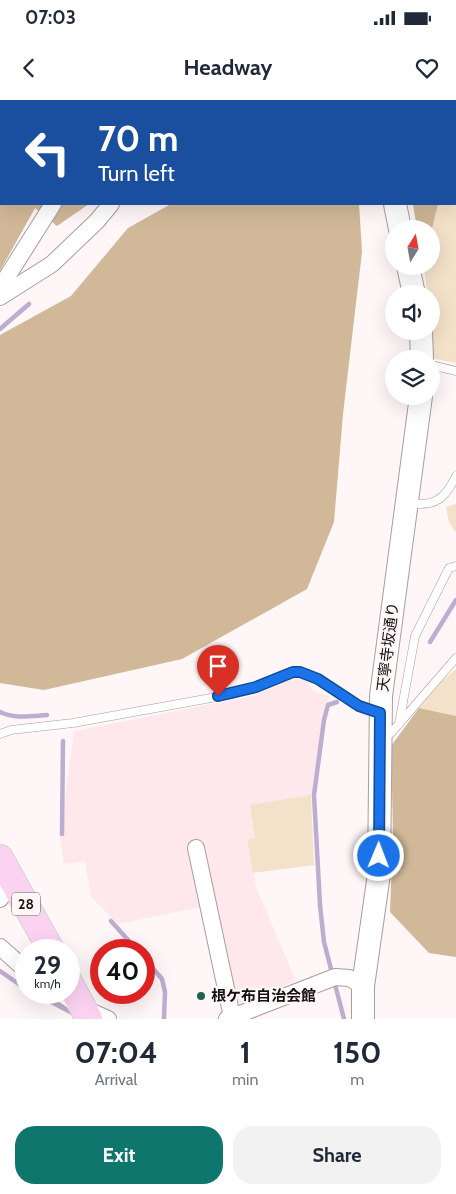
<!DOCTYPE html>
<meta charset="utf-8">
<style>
body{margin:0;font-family:Cabin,"Noto Sans JP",sans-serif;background:#f2f2f3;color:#1f2937;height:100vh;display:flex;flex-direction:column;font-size:19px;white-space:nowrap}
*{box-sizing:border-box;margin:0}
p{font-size:16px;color:#747a83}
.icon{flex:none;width:28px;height:28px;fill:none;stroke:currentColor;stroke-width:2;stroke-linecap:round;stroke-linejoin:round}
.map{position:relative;height:919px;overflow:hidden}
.sheet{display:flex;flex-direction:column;background:#fff;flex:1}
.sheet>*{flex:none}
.guide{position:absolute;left:0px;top:0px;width:456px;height:105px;box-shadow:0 5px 20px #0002;background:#1a4fa0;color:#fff;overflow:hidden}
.needle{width:32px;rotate:11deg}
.fabs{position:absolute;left:385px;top:120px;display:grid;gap:10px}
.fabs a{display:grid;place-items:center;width:55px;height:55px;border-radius:50%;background:#fff;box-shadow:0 5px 20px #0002;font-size:25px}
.speed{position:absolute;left:15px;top:839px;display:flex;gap:10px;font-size:25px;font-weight:700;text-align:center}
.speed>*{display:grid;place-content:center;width:65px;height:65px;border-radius:50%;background:#fff;box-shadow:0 5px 20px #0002;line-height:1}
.speed small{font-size:12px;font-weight:400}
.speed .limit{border:8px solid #d22;background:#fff;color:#111}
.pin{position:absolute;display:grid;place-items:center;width:42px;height:42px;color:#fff;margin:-51px -21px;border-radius:50% 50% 50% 0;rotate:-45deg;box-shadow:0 0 5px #0007}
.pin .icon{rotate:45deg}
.me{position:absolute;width:55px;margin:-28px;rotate:1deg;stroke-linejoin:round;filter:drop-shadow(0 0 4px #0008)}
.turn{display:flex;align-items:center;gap:18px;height:105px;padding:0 15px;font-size:22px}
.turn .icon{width:65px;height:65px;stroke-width:2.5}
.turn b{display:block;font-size:35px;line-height:42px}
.eta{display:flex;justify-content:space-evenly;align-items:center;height:85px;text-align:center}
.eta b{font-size:30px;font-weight:800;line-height:35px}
.cta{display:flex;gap:10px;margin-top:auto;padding:10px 15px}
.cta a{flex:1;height:58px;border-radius:20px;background:#0f766e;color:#fff;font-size:20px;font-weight:800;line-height:58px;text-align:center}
.cta a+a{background:#f2f2f3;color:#1f2937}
.status{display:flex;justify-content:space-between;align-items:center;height:35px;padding:0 25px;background:#fff;direction:ltr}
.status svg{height:14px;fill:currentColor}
header{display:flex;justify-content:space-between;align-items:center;height:65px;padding:0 15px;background:#fff;font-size:22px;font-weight:800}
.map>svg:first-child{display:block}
</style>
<div class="status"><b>07:03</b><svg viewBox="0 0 49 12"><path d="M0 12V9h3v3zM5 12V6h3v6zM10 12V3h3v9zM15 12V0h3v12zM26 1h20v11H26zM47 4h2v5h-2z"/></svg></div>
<header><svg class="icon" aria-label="back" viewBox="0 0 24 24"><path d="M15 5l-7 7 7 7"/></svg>Headway<svg class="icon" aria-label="heart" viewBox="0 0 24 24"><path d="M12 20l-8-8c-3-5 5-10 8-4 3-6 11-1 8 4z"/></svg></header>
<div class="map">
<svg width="456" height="919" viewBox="0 0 456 919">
<rect width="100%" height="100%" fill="#fef6f7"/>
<polygon fill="#ffe8eb" points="303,575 313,591 329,596 324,620 314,695 250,705 255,738 247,740 256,787 296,881 233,905 212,805 118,824 91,797 85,761 64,764 60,737 74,631 253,596"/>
<g fill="#f4e1c9">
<polygon points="456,60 456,263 432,258 431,194 427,194 424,166 431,166 431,133 438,104 455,104"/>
<polygon points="456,404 456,433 449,422 446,407"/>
<polygon points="456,569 456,616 419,608 442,581"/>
<polygon points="311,695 314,765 253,773 247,739 255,738 250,705"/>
</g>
<g fill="#d1b898">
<polygon points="0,0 128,1 1,1 1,104 89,104 57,126 35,108 0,171"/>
<polygon points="171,104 359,104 362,152 343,314 334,422 307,489 182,559 44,590 0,583 0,235 71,196 128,128"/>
<polygon points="413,104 438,104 431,133 431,129 417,129"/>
<polygon points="419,608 456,616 456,857 429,853 390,812 393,733 391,646"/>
</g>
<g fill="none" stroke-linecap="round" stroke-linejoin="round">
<g stroke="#bcadd1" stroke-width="4.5">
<polyline points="0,229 29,204"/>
<polyline points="430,542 456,500"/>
<polyline points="337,602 328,605 324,620 314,695 320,805 324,842 344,919"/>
<path d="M0,612C15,619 30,616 47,615"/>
<polyline points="62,734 63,641"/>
<polyline points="111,821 137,850"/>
<polyline points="144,858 162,879 165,892 164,919"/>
<polyline points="0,871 26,889"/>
<polyline points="33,892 74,914"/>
</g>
<g stroke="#a99c9e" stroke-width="9">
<g id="lane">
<polyline points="431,265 456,271"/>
<path d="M409,403C435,407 445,399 456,376"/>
<polyline points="399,624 415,536 449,468 456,466"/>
<polyline points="0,634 11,630 73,623 233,594 256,587 293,572 300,572 318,579 359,606 378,613"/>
<polyline points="385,637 391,633 456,558"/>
</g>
</g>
<g stroke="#a99c9e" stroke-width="18">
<g id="street">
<polyline points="92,1 92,0"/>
<polyline points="233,1 236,0"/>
<polyline points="0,188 53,104"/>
<polyline points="0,197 52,164 97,121 111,104"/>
<polyline points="196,748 232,917"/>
<polyline points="0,799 12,779"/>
<polyline points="0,847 26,870"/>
<polyline points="58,892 83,908 108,919"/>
<polyline points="227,919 335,877 349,878 363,886"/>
</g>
</g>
<g stroke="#a99c9e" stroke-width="24">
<g id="secondary">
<polyline points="377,0 377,1"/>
<polyline points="395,104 400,129"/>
<polyline points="408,166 414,194"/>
<polyline points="421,231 422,259"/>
<polyline points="363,919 363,886 379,774 381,596 421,296"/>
</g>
</g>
<g stroke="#d5d4d4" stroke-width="28">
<g id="primary">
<polyline points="0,758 51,850"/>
<polyline points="69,882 89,919"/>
</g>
</g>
<use href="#lane" stroke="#fff" stroke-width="8"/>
<use href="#street" stroke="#fff" stroke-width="16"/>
<use href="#secondary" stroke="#fff" stroke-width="22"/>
<use href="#primary" stroke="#fcd2f1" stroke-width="26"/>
</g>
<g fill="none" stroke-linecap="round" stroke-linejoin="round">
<g stroke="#114b97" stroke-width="12">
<polyline id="route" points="218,596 256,587 293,572 300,572 318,579 359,606 380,613 379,756"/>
</g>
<use href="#route" stroke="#1a73e8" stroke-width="9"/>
</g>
<circle fill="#226250" stroke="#fef6f7" stroke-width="2" cx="201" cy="896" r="5"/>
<g text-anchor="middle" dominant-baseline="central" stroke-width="4.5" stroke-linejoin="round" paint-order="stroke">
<rect fill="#fef6f7" stroke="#5b5556" stroke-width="1" x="12" y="792.5" width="28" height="23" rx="4"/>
<g font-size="14" font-weight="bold" fill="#151011">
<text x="26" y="804">28</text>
</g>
<g font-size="15" fill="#151011" stroke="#fef6f7">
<text transform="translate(388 547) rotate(-83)">天寧寺坂通り</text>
</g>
<g font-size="15" font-weight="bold" fill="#151011" stroke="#fef6f7" text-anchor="start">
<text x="211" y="896">根ケ布自治会館</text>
</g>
</g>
</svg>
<div class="fabs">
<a><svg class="needle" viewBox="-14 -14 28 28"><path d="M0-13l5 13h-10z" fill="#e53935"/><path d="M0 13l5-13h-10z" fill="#747a83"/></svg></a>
<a><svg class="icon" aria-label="sound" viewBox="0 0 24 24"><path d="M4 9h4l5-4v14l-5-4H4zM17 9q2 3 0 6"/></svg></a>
<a><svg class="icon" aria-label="layers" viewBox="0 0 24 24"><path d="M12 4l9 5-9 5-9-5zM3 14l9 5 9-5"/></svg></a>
</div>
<div class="speed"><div>29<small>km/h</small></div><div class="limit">40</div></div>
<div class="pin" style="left:218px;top:596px;background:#d93025"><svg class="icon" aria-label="arrive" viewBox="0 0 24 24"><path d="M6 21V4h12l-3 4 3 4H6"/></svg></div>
<svg class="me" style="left:379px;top:756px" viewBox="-20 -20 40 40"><circle r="17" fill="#1a73e8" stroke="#fff" stroke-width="3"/><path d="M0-11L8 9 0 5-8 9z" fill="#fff"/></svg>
<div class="guide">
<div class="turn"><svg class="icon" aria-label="left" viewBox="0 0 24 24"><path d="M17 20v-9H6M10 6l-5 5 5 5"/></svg><div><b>70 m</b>Turn left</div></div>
</div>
</div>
<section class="sheet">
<div class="eta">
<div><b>07:04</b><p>Arrival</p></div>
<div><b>1</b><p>min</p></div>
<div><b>150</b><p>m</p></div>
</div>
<div class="cta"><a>Exit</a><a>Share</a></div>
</section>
